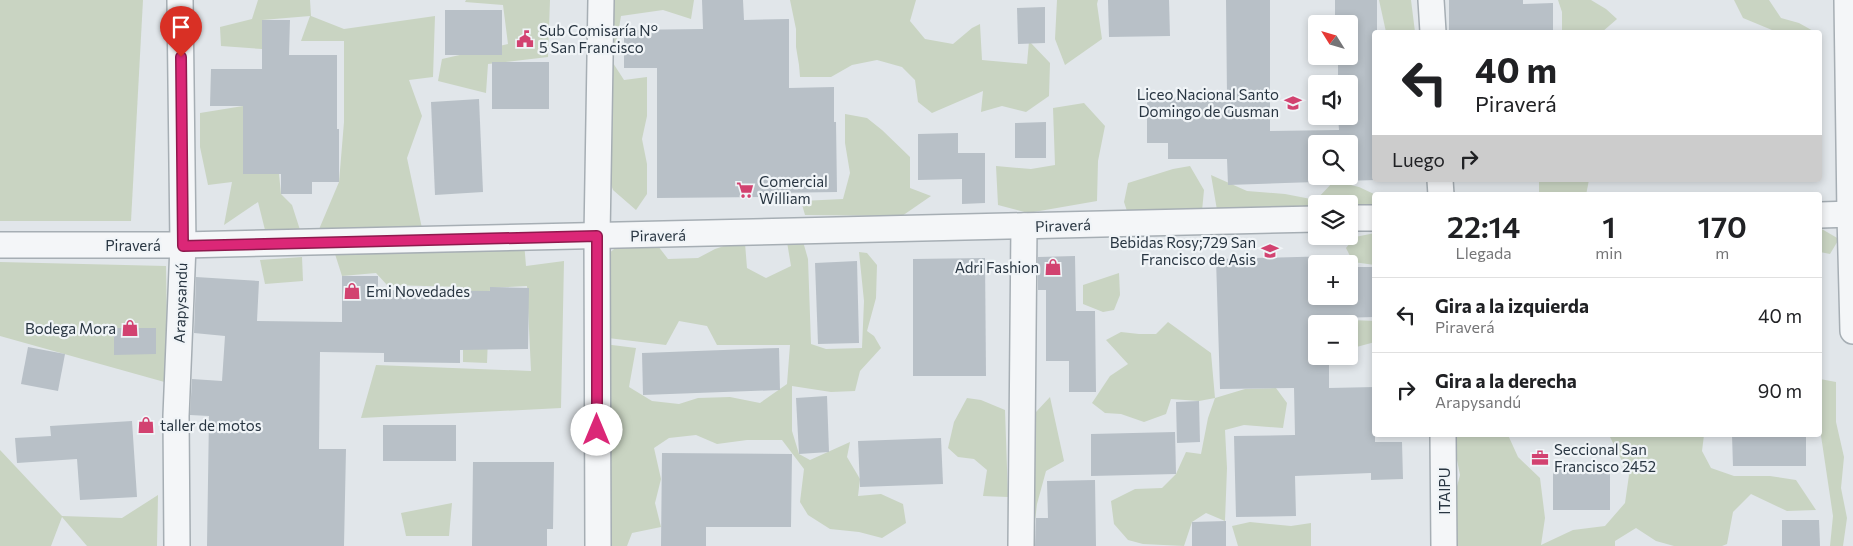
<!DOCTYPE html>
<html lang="es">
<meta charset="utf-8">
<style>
body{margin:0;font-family:Commissioner,sans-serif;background:#f6f6f6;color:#202124;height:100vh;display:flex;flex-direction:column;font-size:19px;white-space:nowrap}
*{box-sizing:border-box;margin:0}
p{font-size:16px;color:#757577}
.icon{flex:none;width:28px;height:28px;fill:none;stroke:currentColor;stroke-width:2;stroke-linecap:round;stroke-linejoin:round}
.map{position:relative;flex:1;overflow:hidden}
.details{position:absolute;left:1372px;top:192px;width:450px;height:245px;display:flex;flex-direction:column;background:#fff;border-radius:5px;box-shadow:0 2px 8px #0003}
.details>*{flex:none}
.guide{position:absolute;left:1372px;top:30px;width:450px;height:152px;border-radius:5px;box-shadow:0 2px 8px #0003;background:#fff;color:#202124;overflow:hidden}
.needle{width:32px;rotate:307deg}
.fabs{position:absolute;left:1308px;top:15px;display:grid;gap:10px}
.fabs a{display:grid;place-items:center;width:50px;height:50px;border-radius:5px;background:#fff;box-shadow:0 2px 8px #0003;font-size:25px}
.pin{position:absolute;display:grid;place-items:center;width:42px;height:42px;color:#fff;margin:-51px -21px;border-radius:50% 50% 50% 0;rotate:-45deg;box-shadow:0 0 5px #0007}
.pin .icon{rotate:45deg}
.me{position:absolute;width:55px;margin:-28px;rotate:0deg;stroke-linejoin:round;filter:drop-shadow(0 0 4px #0008)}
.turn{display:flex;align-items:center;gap:18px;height:105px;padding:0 20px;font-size:22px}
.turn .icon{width:65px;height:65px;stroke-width:2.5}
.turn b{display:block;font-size:35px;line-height:42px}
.then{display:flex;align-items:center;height:48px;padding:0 20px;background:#0003;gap:10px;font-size:19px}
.eta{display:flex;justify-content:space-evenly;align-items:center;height:85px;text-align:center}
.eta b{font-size:30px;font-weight:600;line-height:35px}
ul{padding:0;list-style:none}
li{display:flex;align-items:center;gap:15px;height:75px;padding:0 20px;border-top:1px solid #e0e0e0}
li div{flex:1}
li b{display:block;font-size:19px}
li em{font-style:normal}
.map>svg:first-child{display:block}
</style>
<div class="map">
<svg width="1853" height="546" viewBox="0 0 1853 546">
<rect width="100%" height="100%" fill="#e1e6ea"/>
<g fill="#c9d4c2">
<polygon points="0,0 143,0 131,221 0,221"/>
<polygon points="258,0 310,0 311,16 344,29 435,16 433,77 409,80 422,116 407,158 423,233 317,234 339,182 344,122 344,41 301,41 310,16 262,20 262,49 221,46 220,27 252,19"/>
<polygon points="466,0 550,0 548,57 488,64 486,93 438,81 442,59 508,44 503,5 465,2"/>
<polygon points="598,0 694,0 691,19 663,10 621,16 613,63 624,80 647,77 647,116 642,139 647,164 647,194 636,210 613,190 602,159"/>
<polygon points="790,0 916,0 910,21 925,39 953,44 972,28 980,24 982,60 1027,64 1029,41 1050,63 1049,96 1026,112 1002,106 981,112 983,91 932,113 918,102 915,80 902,67 877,60 852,65 831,77 800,77 799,65 796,47 796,29"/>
<polygon points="1057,0 1098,0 1097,4 1102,39 1065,65 1055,39"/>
<polygon points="1379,0 1411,0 1415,32 1386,32"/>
<polygon points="1558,0 1591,0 1606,9 1617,19 1602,32 1562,32 1562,12"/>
<polygon points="1734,0 1769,0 1781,18 1799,23 1815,32 1773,32 1772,30 1743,18"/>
<polygon points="1084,103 1105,126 1098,161 1097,201 1028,213 998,205 996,166 1031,169 1055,165 1053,108"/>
<polygon points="243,106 279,174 281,194 292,205 301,233 266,234 258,202 224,225 232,182 208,185 200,147 200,113"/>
<polygon points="845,114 867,118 882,130 910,157 910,188 931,196 902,216 805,215 801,201 843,199 850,173 845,143"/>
<polygon points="1190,166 1204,190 1202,211 1184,209 1131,223 1124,202 1128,183 1173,169"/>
<polygon points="1211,175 1247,191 1285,194 1316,200 1334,181 1359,187 1376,195 1375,211 1349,212 1349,204 1316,204 1316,213 1217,210"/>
<polygon points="1539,180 1589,180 1586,195 1539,195"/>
<polygon points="1820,228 1839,239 1830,254 1820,252"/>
<polygon points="1375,233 1375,265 1353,262 1346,248 1355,237"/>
<polygon points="802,238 808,259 811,344 826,349 862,348 864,301 859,252 867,253 877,265 876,298 867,331 874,336 881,348 860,371 855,391 831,392 792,386 792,431 799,454 810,460 850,442 847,457 860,479 858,496 881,494 903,504 906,523 882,538 859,532 830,529 808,515 800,502 804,469 782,440 747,440 717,444 696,435 669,438 654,448 661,479 655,503 661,527 632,533 627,546 604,546 604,344 636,348 629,387 652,401 679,404 698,398 730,397 760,403 787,384 790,345 717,345 707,326 679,321 666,345 608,338 608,254 624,241 658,246 668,259 698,258 715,249 730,244 745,243 747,268 766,278 791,266 787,242"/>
<polygon points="524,242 526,266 564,261 561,408 361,418 376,365 531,371 527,286 490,288 487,363 463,362 463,287 387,285 376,273 342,276 335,254"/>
<polygon points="302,257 303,281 265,284 260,260"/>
<polygon points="0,262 166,266 168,383 0,336"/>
<polygon points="1119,273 1120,295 1114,310 1103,312 1083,304 1083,285"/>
<polygon points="1351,320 1375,321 1375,342 1349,349 1349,324 1338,324 1337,322"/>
<polygon points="1168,322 1211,353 1215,398 1245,389 1276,388 1287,403 1283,428 1244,425 1225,430 1227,468 1225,521 1206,513 1192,522 1184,546 1143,544 1128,540 1114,524 1111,501 1135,489 1162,488 1176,474 1186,452 1201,454 1208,418 1215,398 1199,401 1171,399 1166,414 1144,422 1121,414 1105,413 1092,403 1110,376 1128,364 1106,340 1121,332 1139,334 1156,334"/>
<polygon points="1820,379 1836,382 1836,422 1844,457 1841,488 1847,518 1843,546 1830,546 1833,516 1820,429"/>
<polygon points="1050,397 1064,461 1046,471 1037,504 1032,546 1026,462 1036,412"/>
<polygon points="967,398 981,400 1005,410 1008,497 983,496 987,470 974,459 958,457 948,448 954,422"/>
<polygon points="1452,435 1508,435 1518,457 1540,478 1545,518 1541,545 1573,530 1605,526 1625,503 1629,475 1609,435 1704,435 1702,451 1711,468 1734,476 1770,476 1796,480 1816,510 1787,511 1751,494 1733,512 1727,544 1722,546 1674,546 1656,541 1636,528 1615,541 1615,546 1455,546 1455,494 1460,475"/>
<polygon points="0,450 62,516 122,518 158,495 157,546 87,546 62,517 51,546 0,546"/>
<polygon points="452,503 449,536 406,536 401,513"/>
<polygon points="1250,522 1291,526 1311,523 1311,546 1238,546 1232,526"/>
</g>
<g fill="#b8c0c7" fill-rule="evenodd">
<polygon points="702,0 743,0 744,20 789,19 789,88 834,87 834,122 836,122 837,192 770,193 770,197 657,198 657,68 624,68 624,30 703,29"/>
<polygon points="1108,0 1169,0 1170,36 1109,37"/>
<path d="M1226,0H1270V131L1339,130L1338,116H1349V84H1338V56H1349V24H1335V0H1377V32H1375V180L1228,185L1227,159H1168V143H1147V98L1227,96ZM1316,144H1349V176H1316Z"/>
<polygon points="1449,0 1523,0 1523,4 1553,3 1553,32 1449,32"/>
<polygon points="1045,7 1045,43 1018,44 1017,8"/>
<rect x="445" y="10" width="57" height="45"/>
<polygon points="262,20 290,20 289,55 337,55 337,129 339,129 339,182 312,182 312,194 281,194 281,174 243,174 243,106 210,106 211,69 262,69"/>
<rect x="492" y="62" width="57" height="47"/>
<polygon points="479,99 483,192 435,195 431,102"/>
<polygon points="1046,122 1046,158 1015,158 1015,123"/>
<polygon points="958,133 958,153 985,153 985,203 962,204 962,179 918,180 918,134"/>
<polygon points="1075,256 1076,311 1095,311 1096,392 1069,392 1069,361 1046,361 1046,290 1038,290 1038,257"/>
<polygon points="1334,256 1334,264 1316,264 1316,296 1349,296 1349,267 1375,267 1375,317 1335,318 1335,324 1316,324 1316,356 1329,356 1329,388 1375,387 1375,442 1402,442 1403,479 1371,480 1371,473 1295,476 1296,516 1236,517 1234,436 1295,435 1294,388 1220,389 1216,259"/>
<polygon points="985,258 986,376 913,376 913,259"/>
<polygon points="857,261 859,343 818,344 815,263"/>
<polygon points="342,276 378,276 378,290 490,291 490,287 529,288 528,349 460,350 460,363 384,362 384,353 320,352 319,449 346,449 344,546 207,546 209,416 190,415 192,379 222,381 225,336 194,333 196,277 259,281 257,321 342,322"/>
<polygon points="114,328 156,328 156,354 114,355"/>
<polygon points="28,347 65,354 58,391 21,384"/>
<polygon points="779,348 780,390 643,395 642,353"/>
<polygon points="827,396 829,452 799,454 796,398"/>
<polygon points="1199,401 1200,442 1177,443 1176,402"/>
<polygon points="132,421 137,497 80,500 77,459 17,463 15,438 51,436 50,426"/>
<rect x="383" y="425" width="73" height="36"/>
<polygon points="1175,432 1176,474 1091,476 1091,434"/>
<polygon points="1732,435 1806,435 1806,466 1733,466"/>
<polygon points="941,438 943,484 860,487 858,441"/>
<polygon points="662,453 792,454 791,527 706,527 706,546 661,546"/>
<polygon points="473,462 554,462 553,529 547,529 547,546 472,546"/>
<rect x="1553" y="468" width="57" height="42"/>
<polygon points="1095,480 1096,546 1035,546 1036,518 1048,518 1047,481"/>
<polygon points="1782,520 1819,520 1820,546 1782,546"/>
<polygon points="1226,521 1226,546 1192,546 1192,522"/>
</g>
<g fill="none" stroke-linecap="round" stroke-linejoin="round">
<g stroke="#a6aeb4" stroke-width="28">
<g id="street">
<polyline points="1431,0 1433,32"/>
<polyline points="1847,0 1850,215 1853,331"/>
<polyline points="1440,180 1441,195"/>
<polyline points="1820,215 1853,214"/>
<polyline points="1349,218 1375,218"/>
<polyline points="0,245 183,245 1316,219"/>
<polyline points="1443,435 1444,546"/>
<polyline points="177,546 176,416 183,245 180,0"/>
<polyline points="598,546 597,236 601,0"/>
<polyline points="1021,546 1024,226"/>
</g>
</g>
<use href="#street" stroke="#f4f6f8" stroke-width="25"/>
</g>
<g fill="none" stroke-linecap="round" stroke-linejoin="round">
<g stroke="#8e194d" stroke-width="12">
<polyline id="route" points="181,57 183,246 597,236 597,430"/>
</g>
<use href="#route" stroke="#db2777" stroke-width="9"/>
</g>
<defs>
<g id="civic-bare" transform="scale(1.35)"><path d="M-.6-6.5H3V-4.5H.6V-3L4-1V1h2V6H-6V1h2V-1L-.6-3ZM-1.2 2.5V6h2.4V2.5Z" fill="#d24270" stroke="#f0f4f7" stroke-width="2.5" paint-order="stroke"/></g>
<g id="university-bare" transform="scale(1.35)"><path d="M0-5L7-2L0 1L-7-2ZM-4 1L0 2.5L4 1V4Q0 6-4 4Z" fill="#d24270" stroke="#f0f4f7" stroke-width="2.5" paint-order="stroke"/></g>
<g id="supermarket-bare" transform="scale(1.35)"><path d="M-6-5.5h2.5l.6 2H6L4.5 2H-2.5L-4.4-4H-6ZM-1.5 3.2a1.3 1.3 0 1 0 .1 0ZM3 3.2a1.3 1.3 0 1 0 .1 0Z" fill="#d24270" stroke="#f0f4f7" stroke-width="2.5" paint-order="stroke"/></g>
<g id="school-bare" transform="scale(1.35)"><path d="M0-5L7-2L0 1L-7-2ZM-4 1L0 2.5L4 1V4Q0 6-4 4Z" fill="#d24270" stroke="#f0f4f7" stroke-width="2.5" paint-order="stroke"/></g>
<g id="shop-bare" transform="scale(1.35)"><path d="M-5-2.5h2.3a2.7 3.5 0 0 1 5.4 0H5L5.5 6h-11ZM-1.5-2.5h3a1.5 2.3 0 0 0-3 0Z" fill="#d24270" stroke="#f0f4f7" stroke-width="2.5" paint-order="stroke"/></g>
<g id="office-bare" transform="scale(1.35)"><path d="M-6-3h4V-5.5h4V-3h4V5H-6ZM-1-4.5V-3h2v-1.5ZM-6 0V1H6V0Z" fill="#d24270" stroke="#f0f4f7" stroke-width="2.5" paint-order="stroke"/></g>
</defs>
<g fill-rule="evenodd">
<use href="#civic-bare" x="525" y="39"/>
<use href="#university-bare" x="1293" y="103"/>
<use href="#supermarket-bare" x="745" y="190"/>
<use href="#school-bare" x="1270" y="251"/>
<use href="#shop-bare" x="1053" y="267"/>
<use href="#shop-bare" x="352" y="291"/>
<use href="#shop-bare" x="130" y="328"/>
<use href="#shop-bare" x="146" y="425"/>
<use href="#office-bare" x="1540" y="458"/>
</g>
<g text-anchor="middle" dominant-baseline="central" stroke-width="4.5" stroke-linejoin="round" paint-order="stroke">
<g font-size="15" fill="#293642" stroke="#f0f4f7" text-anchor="start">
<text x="539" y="30">Sub Comisaría N°<tspan x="539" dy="17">5 San Francisco</tspan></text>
<text x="1279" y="94" text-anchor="end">Liceo Nacional Santo<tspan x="1279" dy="17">Domingo de Gusman</tspan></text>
<text x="759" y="181">Comercial<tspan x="759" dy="17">William</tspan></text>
<text x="1256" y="242" text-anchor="end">Bebidas Rosy;729 San<tspan x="1256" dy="17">Francisco de Asis</tspan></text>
<text x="1039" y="267" text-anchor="end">Adri Fashion</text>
<text x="366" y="291">Emi Novedades</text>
<text x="116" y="328" text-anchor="end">Bodega Mora</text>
<text x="160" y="425">taller de motos</text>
<text x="1554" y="449">Seccional San<tspan x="1554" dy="17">Francisco 2452</tspan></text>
</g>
<g font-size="15" fill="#293642" stroke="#f0f4f7">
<text transform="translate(1063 225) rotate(-2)">Piraverá</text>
<text transform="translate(658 235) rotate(-1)">Piraverá</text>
<text x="133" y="245">Piraverá</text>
<text transform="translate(180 303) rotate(-88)">Arapysandú</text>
<text transform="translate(1444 491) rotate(-90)">ITAIPU</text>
</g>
</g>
</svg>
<div class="fabs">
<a><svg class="needle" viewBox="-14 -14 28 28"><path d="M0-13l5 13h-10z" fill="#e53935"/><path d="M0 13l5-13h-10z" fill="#757577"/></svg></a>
<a><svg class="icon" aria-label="sound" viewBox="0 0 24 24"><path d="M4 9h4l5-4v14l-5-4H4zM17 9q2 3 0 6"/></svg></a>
<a><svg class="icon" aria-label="search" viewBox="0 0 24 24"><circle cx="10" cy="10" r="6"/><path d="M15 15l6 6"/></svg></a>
<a><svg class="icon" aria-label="layers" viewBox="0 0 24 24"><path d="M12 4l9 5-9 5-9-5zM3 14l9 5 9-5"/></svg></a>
<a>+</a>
<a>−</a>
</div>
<div class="pin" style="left:181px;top:57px;background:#d93025"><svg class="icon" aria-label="arrive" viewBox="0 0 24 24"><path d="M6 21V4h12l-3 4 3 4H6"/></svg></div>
<svg class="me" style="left:597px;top:430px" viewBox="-20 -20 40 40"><circle r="19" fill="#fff"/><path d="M0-13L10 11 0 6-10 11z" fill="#db2777"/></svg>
<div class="guide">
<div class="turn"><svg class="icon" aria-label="left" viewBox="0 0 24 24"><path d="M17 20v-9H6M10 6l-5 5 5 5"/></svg><div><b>40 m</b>Piraverá</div></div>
<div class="then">Luego<svg class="icon" aria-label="right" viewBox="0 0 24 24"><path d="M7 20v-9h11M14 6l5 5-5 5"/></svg></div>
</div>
<section class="details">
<div class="eta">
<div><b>22:14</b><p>Llegada</p></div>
<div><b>1</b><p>min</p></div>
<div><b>170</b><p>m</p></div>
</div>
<ul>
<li><svg class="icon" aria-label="left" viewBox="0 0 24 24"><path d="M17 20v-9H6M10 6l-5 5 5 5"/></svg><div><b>Gira a la izquierda</b><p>Piraverá</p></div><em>40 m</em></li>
<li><svg class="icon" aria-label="right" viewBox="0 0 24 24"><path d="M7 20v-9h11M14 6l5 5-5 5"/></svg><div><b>Gira a la derecha</b><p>Arapysandú</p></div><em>90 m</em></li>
</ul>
</section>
</div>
